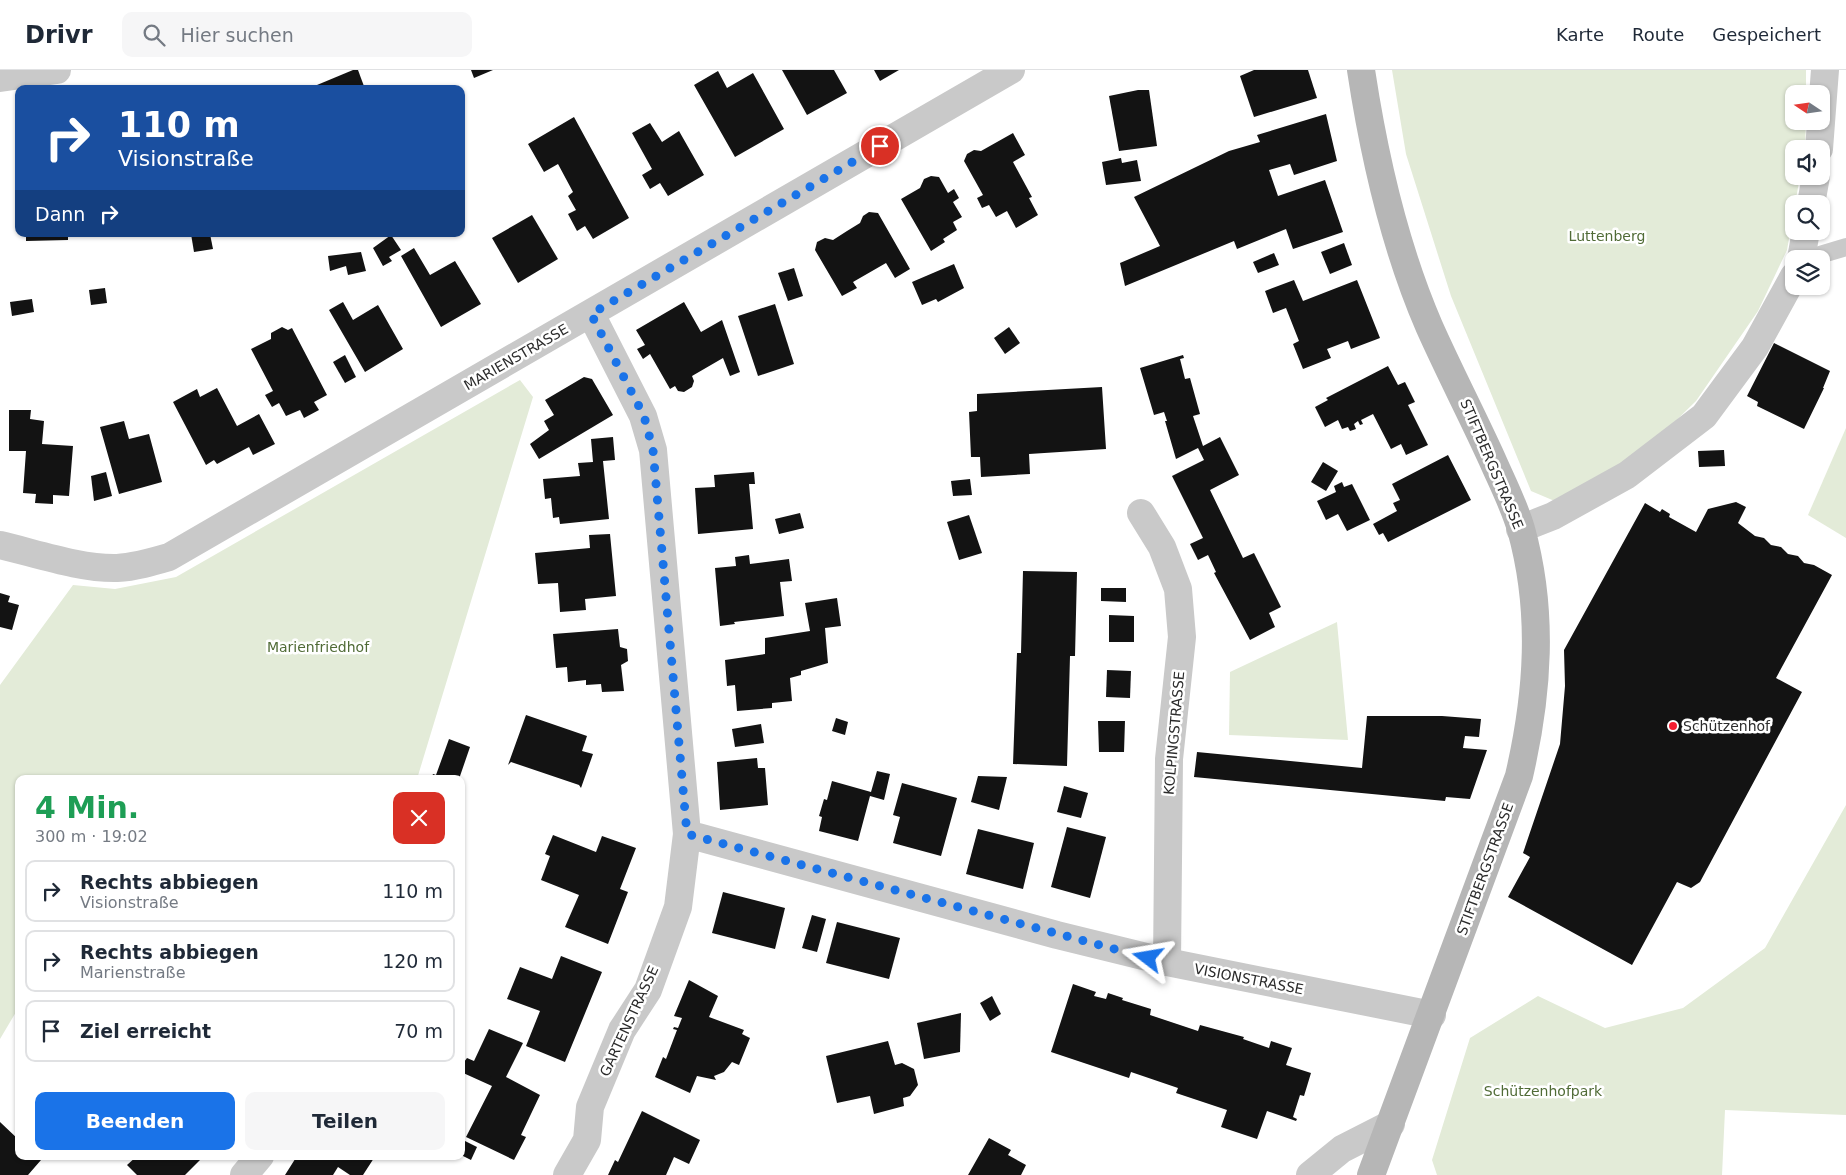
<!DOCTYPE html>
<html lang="de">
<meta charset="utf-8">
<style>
body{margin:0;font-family:"DejaVu Sans",sans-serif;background:#f6f6f7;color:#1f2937;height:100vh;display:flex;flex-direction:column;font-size:19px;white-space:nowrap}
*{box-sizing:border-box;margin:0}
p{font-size:16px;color:#747a83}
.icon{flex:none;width:28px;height:28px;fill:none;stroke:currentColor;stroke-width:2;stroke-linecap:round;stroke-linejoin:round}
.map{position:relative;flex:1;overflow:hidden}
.side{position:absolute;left:15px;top:705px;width:450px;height:385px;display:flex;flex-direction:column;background:#fff;border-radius:10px;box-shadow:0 1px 4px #0004}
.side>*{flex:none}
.top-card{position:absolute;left:15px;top:15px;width:450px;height:152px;border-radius:10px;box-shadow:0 1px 4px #0004;background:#1a4fa0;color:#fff;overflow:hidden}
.needle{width:32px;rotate:283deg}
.controls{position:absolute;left:1785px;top:15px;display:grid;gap:10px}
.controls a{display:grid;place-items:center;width:45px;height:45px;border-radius:10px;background:#fff;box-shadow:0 1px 4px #0004;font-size:25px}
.pin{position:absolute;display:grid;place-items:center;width:42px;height:42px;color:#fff;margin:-21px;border:2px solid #fff;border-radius:50%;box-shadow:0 1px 5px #0007}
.me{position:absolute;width:55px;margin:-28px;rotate:284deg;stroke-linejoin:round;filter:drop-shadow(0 0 4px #0008)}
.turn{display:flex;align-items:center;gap:18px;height:105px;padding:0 20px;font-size:22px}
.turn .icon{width:65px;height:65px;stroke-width:2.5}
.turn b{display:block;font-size:35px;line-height:42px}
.then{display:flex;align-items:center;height:48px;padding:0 20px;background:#0003;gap:10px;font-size:19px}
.round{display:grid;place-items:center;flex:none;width:52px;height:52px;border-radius:10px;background:#f6f6f7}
.summary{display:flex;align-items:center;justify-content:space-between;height:85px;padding:0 20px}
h1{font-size:30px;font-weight:700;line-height:38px;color:#1e9e55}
.button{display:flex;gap:10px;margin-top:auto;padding:10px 20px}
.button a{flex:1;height:58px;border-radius:10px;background:#1a73e8;color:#fff;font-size:20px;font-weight:700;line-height:58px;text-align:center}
.button a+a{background:#f6f6f7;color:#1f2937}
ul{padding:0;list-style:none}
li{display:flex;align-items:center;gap:15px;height:62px;margin:0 10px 8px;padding:0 10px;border:2px solid #e0e1e3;border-radius:10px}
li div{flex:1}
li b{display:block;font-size:19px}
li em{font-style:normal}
header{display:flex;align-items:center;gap:30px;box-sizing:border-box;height:70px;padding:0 25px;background:#fff;border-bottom:1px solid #e0e1e3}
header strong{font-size:24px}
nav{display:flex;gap:28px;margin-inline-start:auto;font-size:18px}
.search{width:350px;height:45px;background:#f6f6f7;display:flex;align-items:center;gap:12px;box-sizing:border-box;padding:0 18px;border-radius:10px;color:#747a83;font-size:19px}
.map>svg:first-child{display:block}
</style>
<header>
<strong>Drivr</strong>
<div class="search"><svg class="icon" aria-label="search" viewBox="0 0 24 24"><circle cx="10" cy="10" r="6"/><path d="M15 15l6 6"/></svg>Hier suchen</div>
<nav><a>Karte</a><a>Route</a><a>Gespeichert</a></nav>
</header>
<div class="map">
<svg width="1846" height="1105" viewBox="0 0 1846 1105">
<rect width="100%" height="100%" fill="#fff"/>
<g fill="#e3ebd8">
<polygon points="1392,0 1806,0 1806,24 1794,24 1794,51 1806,51 1805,78 1794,79 1794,106 1800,106 1787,180 1758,241 1696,331 1648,378 1557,432 1531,421 1451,226 1406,84"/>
<polygon points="520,310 533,327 417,709 19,709 19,937 0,969 0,615 73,515 115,519 176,507"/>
<polygon points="1846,358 1846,468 1808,445"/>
<polygon points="1337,552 1348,670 1229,665 1230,602"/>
<polygon points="1846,735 1846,1045 1725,1040 1722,1105 1437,1105 1432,1090 1470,968 1538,926 1605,958 1683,938 1765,878"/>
</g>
<g fill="#131313">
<polygon points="353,0 358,0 365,19 319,19 317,15"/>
<polygon points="471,0 493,0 474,8"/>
<polygon points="782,0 834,0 847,23 807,45"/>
<polygon points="874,0 899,0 880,11"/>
<polygon points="1254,0 1308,0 1317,28 1254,47 1240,6"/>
<polygon points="718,1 727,18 753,3 784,59 735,87 694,15"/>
<polygon points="1138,20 1149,20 1157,76 1119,81 1109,26"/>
<polygon points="1326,44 1337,91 1294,105 1290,94 1269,100 1278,126 1325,110 1343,162 1293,179 1286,159 1237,179 1234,171 1125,216 1120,193 1160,176 1134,127 1229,81 1260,72 1257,65"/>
<polygon points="574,47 629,148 593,169 585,156 577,161 568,144 576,140 568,126 573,122 558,94 544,102 528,74"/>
<polygon points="650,53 662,72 679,61 704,105 668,126 660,113 650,119 642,105 652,99 632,63"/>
<polygon points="1013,63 1025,85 1013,92 1032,127 1029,128 1038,145 1016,158 1007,141 996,147 989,135 982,138 977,128 983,125 964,91 967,84 974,80 981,81"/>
<polygon points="1121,88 1122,93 1137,90 1141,111 1106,115 1102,92"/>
<polygon points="931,106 939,107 948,123 954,119 959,128 953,132 962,147 953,152 957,160 943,169 945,172 931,181 901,129 920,118 924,109"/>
<polygon points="869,142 878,143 910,199 895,208 886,193 853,212 857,218 842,226 815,180 817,172 825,168 833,170 847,161 860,153 863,146"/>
<polygon points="532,145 558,189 518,213 492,168"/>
<polygon points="26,164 68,164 68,170 26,171"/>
<polygon points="191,164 210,164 213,179 194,182"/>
<polygon points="391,165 401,180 389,187 392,191 383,196 373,178"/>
<polygon points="1344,173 1352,195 1330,204 1321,182"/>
<polygon points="414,178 430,205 455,191 481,234 441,257 401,186"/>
<polygon points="361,182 366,201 348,205 346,196 330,201 328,186"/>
<polygon points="1274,183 1279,195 1258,203 1253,192"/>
<polygon points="954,194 964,218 938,232 936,229 922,235 912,212"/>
<polygon points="794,198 803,226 788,231 778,203"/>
<polygon points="1294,210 1303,231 1357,210 1380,268 1351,279 1348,271 1327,279 1331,288 1303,299 1293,274 1299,271 1286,238 1273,243 1265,221"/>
<polygon points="105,218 107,233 91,235 89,220"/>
<polygon points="32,229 34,242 12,246 10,232"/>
<polygon points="343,232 353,250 378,235 403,279 365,302 329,240"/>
<polygon points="684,232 701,262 722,250 740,302 730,306 723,288 692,306 694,311 692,317 684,322 678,321 675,316 670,319 650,284 643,289 637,279 645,275 636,260"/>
<polygon points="775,234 794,294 758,306 738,246"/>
<polygon points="282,257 288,260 292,258 327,325 314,332 319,340 304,348 300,340 286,346 279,333 272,337 265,325 273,321 251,279 271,269 271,263"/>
<polygon points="1009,257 1020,273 1005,284 994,268"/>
<polygon points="1774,273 1830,301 1823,318 1824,318 1804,359 1757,336 1758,332 1747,326"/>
<polygon points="345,285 356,307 345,313 333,292"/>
<polygon points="1183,285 1184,288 1180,289 1185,309 1190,308 1200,344 1193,346 1203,376 1220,367 1239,405 1210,420 1243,488 1254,483 1281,537 1269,543 1275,557 1250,570 1214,503 1216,502 1208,485 1198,490 1190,474 1203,468 1172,406 1204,390 1198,378 1176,389 1165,351 1167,351 1164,342 1154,345 1140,298"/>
<polygon points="1388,296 1398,315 1405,312 1415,332 1408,335 1428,375 1406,385 1401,374 1391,379 1373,344 1361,350 1363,354 1360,355 1358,351 1354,354 1356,359 1350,361 1348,357 1342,359 1338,350 1325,357 1315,337 1328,330 1326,328"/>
<polygon points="584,307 592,309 613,345 539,389 530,374 549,360 544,351 554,345 545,330"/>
<polygon points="1102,317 1106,379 1029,384 1030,404 981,407 980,387 971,387 969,342 977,341 977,324"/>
<polygon points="217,318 237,356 259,344 275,374 253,385 249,377 217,394 214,390 206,395 173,332 197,319 200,327"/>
<polygon points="9,340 31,340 30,349 44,351 42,374 73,376 69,426 53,425 53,434 35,433 36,424 23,423 26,381 9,381"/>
<polygon points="124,351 129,369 149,364 162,412 119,424 100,357"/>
<polygon points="613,367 615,390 603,391 609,449 560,454 559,447 553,448 551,428 545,429 543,409 580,406 578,393 593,392 591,369"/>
<polygon points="1724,380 1725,396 1699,397 1698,381"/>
<polygon points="1448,385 1471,430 1388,472 1383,463 1379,465 1373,454 1397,441 1393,433 1400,430 1392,414"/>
<polygon points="1323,392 1338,401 1326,421 1311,412"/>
<polygon points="106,402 112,426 94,431 91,406"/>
<polygon points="754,402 755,414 749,414 753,459 698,464 695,418 715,417 714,405"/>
<polygon points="970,409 972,425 953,426 951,411"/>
<polygon points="1342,412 1344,417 1352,414 1370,450 1347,461 1338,444 1326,450 1317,431 1336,422 1334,416"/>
<polygon points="1736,432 1746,437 1738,453 1755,466 1764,468 1771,475 1781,477 1788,484 1798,486 1804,493 1814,495 1832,505 1776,608 1802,622 1700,812 1691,818 1677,812 1632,895 1508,827 1530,787 1523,783 1560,674 1565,616 1564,580 1645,433 1660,442 1662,439 1670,444 1669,447 1696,462 1708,439"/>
<polygon points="800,443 804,458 779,464 775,449"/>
<polygon points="969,445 982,483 959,490 947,452"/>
<polygon points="610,464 616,526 585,529 586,540 560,542 558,513 538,514 535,483 590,478 589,465"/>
<polygon points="749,485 750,494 789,489 792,511 780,512 784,546 734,552 735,554 720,556 715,498 736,496 735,487"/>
<polygon points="1023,501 1077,502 1075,586 1070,586 1067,696 1013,694 1017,583 1021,583"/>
<polygon points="1101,518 1126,518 1126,532 1101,531"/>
<polygon points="0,523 10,526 8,532 19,535 12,560 0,557"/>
<polygon points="837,528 841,556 825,558 828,593 801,601 801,605 790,608 792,631 772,633 772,638 737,641 735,615 727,616 725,590 765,584 765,568 810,561 805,533"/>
<polygon points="1109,545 1134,546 1134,572 1109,572"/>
<polygon points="618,559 620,577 627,579 628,591 621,595 624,621 602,622 601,614 586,615 586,610 568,612 567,597 556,598 553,564"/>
<polygon points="1107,600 1131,601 1130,628 1106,627"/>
<polygon points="526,645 587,666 582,681 593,684 581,718 579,715 511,692 508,695"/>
<polygon points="1367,646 1442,646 1481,649 1479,667 1465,666 1463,678 1487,680 1470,729 1446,727 1445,731 1194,707 1197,682 1362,698"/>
<polygon points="836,648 848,652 845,665 832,661"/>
<polygon points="1098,651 1125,651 1124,682 1099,682"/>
<polygon points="761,654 764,673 735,677 732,659"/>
<polygon points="449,669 470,677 459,709 431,709 433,704 436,705"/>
<polygon points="757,688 758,698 765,698 768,735 720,740 717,692"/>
<polygon points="877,701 890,704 884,730 870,726 858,771 819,761 822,747 819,746 824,729 827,730 832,711 871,722"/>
<polygon points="978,706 1007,707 999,740 971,732"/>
<polygon points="902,713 957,728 941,786 893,773 900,747 893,745"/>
<polygon points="1064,716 1088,723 1081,748 1057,742"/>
<polygon points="1067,757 1106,767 1090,828 1051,817"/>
<polygon points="978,759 1034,773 1023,819 966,804"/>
<polygon points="553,765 596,782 602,766 636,778 620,819 628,822 608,874 565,857 579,825 541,810 550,786 545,784"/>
<polygon points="723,822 785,838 775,879 712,863"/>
<polygon points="812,845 826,849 817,882 802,878"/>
<polygon points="837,852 900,868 889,909 826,893"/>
<polygon points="561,886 602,902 565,992 526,976 540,941 507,929 520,897 552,909"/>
<polygon points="689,910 718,926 709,947 744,960 742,964 750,968 739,995 732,992 724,1002 714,1006 716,1010 697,1006 690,1023 655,1007 663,987 666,989 677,960 673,959 674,957 678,958 682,948 674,946"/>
<polygon points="1073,914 1096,922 1094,926 1106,929 1108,923 1123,928 1122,930 1151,939 1150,945 1198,961 1200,955 1244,967 1243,969 1269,978 1271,971 1292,978 1286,995 1311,1003 1304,1026 1300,1025 1293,1047 1297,1049 1296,1051 1267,1041 1257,1069 1221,1057 1227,1040 1176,1023 1178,1018 1131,1002 1129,1008 1051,982"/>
<polygon points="992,926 1001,944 990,951 980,933"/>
<polygon points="961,943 960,982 924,989 917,953"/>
<polygon points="489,959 523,973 506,1007 540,1025 521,1065 526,1067 514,1090 466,1067 492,1016 461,1002 461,996 467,988 474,991"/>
<polygon points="888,971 895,995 902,993 914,999 918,1015 910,1026 903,1028 904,1036 874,1044 870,1026 837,1033 826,986"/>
<polygon points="642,1041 700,1070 689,1094 674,1087 666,1105 608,1105 615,1090 618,1092"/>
<polygon points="0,1052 19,1070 19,1086 37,1086 41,1090 28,1105 0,1105"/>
<polygon points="989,1068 1011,1080 1008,1085 1026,1095 1021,1105 968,1105"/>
<polygon points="461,1069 477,1077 471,1090 461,1085"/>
<polygon points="137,1086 204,1086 185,1105 137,1105 127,1095"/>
<polygon points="297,1086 371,1086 374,1088 363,1105 350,1105 338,1097 333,1105 285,1105"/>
</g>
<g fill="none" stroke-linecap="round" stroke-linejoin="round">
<polyline stroke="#c9c9c9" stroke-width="18" points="1806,189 1846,177"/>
<g stroke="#c9c9c9" stroke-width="28">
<polyline points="0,8 57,0"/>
<polyline points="1819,79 1825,0"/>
<polyline points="1811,134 1816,106"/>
<polyline points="1801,189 1806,161"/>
<polyline points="591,244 643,346 653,380 687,764 1057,865 1167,892 1432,945"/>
<polyline points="1141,443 1162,477 1178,519 1182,567 1169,689 1167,892"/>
<polyline points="1520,459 1553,446 1627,405 1704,346 1755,277 1794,206"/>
<path d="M0,475C35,483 81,499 117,498C135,497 152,492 169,487L1011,0"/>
<polyline points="244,1105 260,1086"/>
<polyline points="567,1105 587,1070 590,1037 622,960 648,920 678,837 687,764"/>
<polyline points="1310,1105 1342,1079 1391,1054"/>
</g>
<path stroke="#b6b6b6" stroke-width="28" d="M1361,0C1374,86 1394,175 1429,256C1449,301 1472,345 1492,389C1502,412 1514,435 1521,459C1544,542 1538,624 1519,706L1371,1105"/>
</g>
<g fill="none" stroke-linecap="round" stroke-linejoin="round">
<polyline stroke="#1a73e8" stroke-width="9" stroke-dasharray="0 16.2" points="880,76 591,244 644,346 653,380 687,764 1148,888"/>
</g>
<circle fill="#f41d31" stroke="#fff" stroke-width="2" cx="1673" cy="656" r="5"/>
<g text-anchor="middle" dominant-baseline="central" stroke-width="5" stroke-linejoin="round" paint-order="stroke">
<g font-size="14" fill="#506b36" stroke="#fff">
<text x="1607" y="166">Luttenberg</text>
<text x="318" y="577">Marienfriedhof</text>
<text x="1543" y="1021">Schützenhofpark</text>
</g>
<g font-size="14" fill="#2c2c2c" stroke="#fff">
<text transform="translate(516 287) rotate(-30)">MARIENSTRASSE</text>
<text transform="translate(1492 394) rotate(67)">STIFTBERGSTRASSE</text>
<text transform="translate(1174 663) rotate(-85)">KOLPINGSTRASSE</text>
<text transform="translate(1485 799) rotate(-70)">STIFTBERGSTRASSE</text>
<text transform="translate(1249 909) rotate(11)">VISIONSTRASSE</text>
<text transform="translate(629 951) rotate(-65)">GARTENSTRASSE</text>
</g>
<g font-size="14" fill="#2c2c2c" stroke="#fff" text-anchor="start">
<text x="1683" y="656">Schützenhof</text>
</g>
</g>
</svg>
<div class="controls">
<a><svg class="needle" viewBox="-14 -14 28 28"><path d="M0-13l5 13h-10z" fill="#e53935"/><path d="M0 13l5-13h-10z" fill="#747a83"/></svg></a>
<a><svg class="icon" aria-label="sound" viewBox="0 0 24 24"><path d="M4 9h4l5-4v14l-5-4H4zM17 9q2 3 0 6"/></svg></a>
<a><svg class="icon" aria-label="search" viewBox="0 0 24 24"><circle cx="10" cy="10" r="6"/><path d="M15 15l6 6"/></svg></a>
<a><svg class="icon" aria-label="layers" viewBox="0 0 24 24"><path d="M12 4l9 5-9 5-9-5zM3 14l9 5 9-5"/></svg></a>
</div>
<div class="pin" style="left:880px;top:76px;background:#d93025"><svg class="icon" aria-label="arrive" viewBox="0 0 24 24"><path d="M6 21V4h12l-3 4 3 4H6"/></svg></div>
<svg class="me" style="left:1148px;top:888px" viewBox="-20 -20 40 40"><path d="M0-17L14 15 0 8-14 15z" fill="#1a73e8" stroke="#fff" stroke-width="4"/></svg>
<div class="top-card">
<div class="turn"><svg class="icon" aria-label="right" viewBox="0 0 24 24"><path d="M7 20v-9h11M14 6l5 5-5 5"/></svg><div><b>110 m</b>Visionstraße</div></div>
<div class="then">Dann<svg class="icon" aria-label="right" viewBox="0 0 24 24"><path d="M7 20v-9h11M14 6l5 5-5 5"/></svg></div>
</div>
<section class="side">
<div class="summary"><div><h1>4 Min.</h1><p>300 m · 19:02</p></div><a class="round" style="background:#d93025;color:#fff"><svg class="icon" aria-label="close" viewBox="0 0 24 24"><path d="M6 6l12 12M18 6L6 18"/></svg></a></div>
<ul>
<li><svg class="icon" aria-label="right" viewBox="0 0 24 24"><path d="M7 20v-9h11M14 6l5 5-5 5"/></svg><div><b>Rechts abbiegen</b><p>Visionstraße</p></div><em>110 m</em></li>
<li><svg class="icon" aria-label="right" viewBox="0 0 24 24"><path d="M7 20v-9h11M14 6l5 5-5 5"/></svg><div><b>Rechts abbiegen</b><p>Marienstraße</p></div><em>120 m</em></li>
<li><svg class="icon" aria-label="arrive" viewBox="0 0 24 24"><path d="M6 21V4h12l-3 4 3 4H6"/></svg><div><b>Ziel erreicht</b></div><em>70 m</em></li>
</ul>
<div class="button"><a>Beenden</a><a>Teilen</a></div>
</section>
</div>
